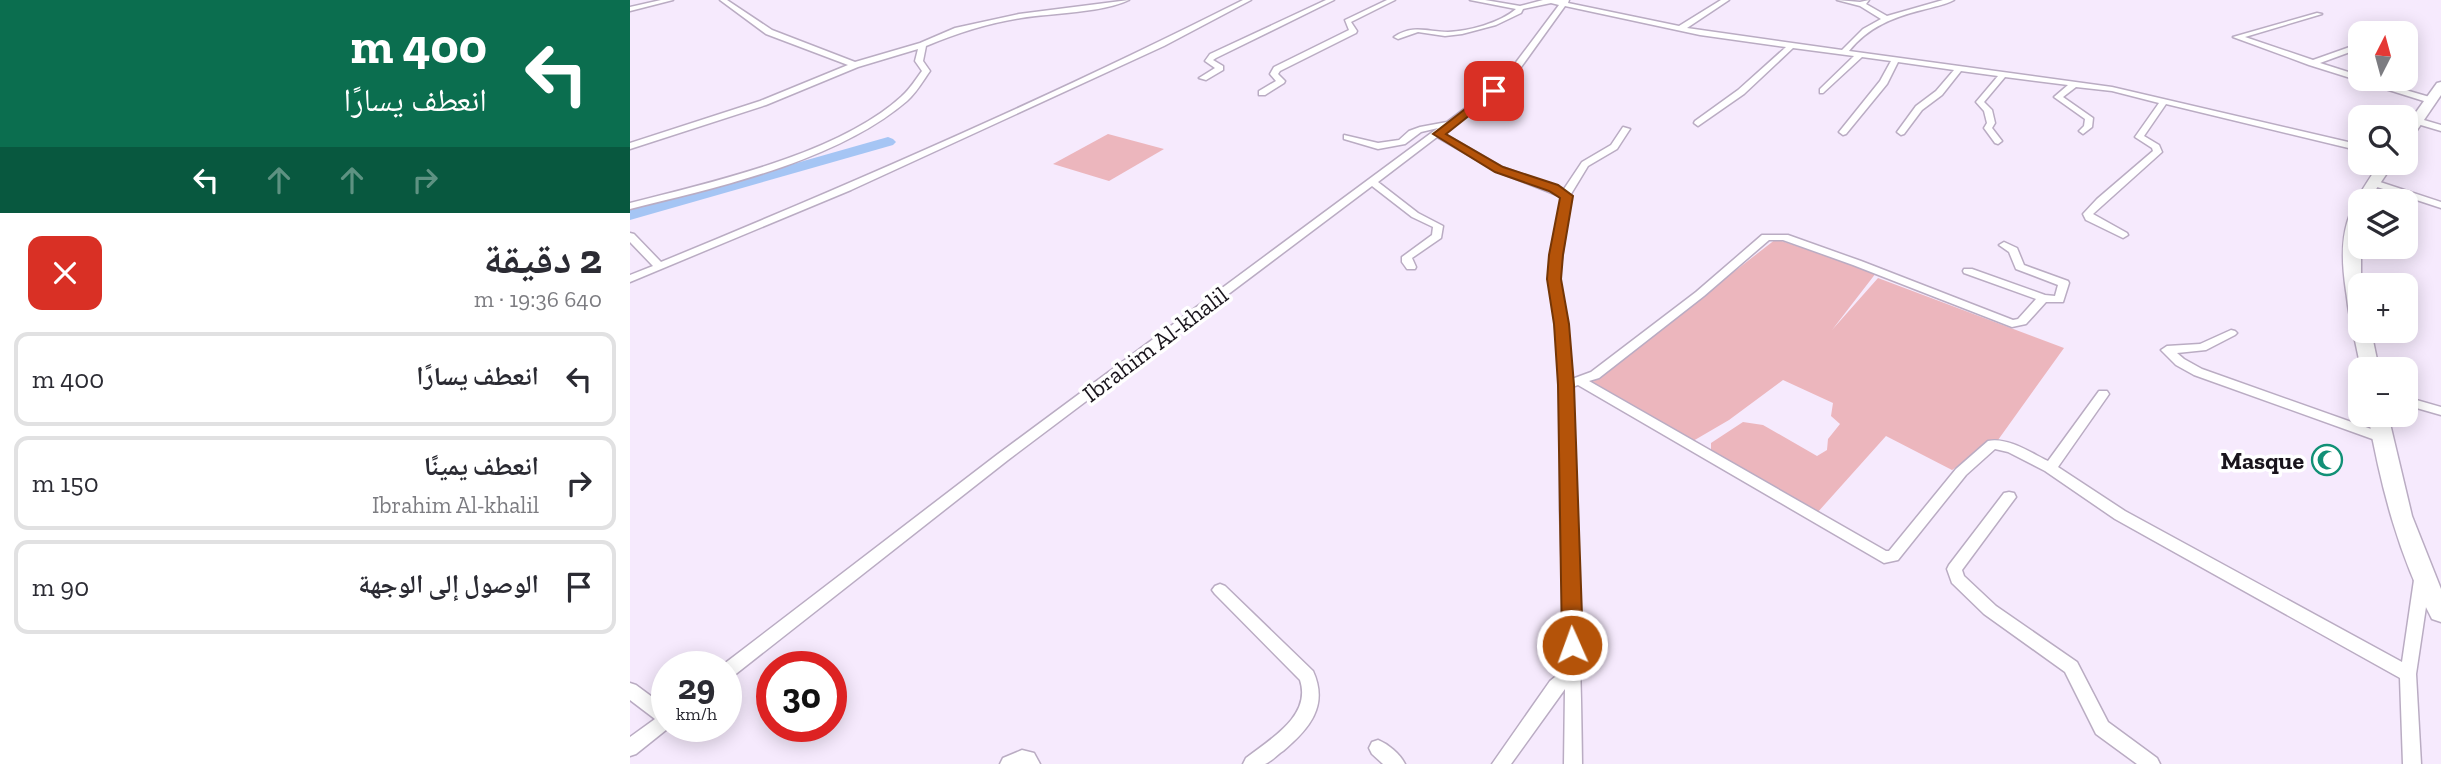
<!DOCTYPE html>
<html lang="ar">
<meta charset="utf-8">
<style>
body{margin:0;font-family:"Zilla Slab","Noto Naskh Arabic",serif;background:#f7f7f7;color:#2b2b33;direction:rtl;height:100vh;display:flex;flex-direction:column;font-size:26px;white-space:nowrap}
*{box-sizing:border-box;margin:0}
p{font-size:23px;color:#7c7c81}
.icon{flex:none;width:38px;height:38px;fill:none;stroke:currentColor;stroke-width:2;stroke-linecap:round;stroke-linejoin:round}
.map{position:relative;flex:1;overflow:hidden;direction:ltr}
.side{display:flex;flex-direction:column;background:#fff;width:630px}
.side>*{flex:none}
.top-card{background:#0b6e4f;color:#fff;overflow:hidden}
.needle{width:46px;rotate:6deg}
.tools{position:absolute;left:1718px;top:21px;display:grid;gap:14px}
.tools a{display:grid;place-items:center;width:70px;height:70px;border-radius:14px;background:#fff;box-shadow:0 4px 18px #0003;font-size:35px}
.speed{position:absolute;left:21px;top:651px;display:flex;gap:14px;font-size:35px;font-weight:700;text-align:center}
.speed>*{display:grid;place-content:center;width:91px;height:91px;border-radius:50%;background:#fff;box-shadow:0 4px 18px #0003;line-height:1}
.speed small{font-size:18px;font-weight:400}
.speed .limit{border:10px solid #d22;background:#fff;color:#111}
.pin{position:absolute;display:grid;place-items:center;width:60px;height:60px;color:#fff;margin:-30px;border-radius:14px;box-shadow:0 4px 10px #0006}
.me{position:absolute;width:77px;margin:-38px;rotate:358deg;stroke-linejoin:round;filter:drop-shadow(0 0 5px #0008)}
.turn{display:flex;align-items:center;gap:24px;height:147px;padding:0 28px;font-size:32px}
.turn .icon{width:91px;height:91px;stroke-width:2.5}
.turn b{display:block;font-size:49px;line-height:60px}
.lanes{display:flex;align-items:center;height:66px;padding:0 28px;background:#0003;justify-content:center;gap:35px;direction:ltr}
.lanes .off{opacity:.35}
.round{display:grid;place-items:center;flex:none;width:74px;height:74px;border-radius:14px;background:#f7f7f7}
.summary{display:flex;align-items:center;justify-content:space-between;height:119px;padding:0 28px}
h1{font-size:42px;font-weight:700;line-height:52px}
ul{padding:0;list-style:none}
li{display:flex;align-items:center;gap:21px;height:94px;margin:0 14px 10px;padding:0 14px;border:4px solid #e1e1e2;border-radius:14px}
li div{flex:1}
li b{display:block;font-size:26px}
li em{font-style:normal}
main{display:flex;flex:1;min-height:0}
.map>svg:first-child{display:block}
</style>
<main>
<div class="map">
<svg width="1811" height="764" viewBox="0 0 1811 764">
<rect width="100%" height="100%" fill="#f6eafd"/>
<g fill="#ecb6bd">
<polygon points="478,134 534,149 479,181 423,164"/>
<polygon points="1146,239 1246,273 1202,330 1248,278 1434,348 1368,440 1322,470 1256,436 1187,513 1081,450 1081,443 1113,422 1133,425 1187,456 1197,450 1198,439 1210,424 1201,416 1203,403 1153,380 1099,420 1063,441 962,382"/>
</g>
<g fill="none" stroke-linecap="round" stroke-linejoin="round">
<polygon fill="#a5c5f4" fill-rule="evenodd" points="258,137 263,139 266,142 263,145 0,220 0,210"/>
<g stroke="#baacc3" stroke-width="3">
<g id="minor">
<polygon points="31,0 43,0 0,11 0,7"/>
<path d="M90,0H97L142,30L225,62L290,43L325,28L389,14L499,0C472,13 422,13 391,18C358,23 327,33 296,46L293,61L300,71C293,81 286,93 277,101C207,161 89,187 0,209V203C82,182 209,154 272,96C280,89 286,79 292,71L285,61L288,49L228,67L136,105L0,149V143L130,101L218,65L136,34Z"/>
<path d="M613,0H621L534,46L221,190L0,282V275L23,266L0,242V233L4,234L31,262C228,181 423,96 613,0Z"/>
<polygon points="696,0 704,0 586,58 583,60 593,66 593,70 576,80 569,78 585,68 575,61 580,54"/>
<polygon points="757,0 765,0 721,22 727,31 726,33 650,71 648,74 655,81 654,83 635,95 629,95 629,91 646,81 640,74 644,67 719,30 715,20"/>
<path d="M840,0H855L890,6L913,0H939L938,3L1049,26L1091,0H1099L1057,28L1212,50L1233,29L1251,19L1230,6L1207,0L1230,2L1239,0L1236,4L1257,16L1313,0H1324C1315,5 1303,7 1292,10C1264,17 1238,27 1219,51L1482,87L1731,145V151L1536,104L1514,136L1529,145L1532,152L1463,214L1497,233L1498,235L1493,238L1456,220L1453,214L1467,199L1523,151L1522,148L1505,137L1529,103L1482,91L1446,87L1433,97L1463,118L1462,127L1453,134L1449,131L1454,126L1455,119L1424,97L1438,85L1375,77L1354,102L1362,110L1365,123L1362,128L1372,141L1368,144L1365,143L1354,128L1357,123L1354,111L1346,102L1368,76L1331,71L1312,95L1292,110L1274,134L1271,135L1267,132L1286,106L1306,91L1324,70L1268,62L1257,84L1216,134L1213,135L1209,132L1250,81L1261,61L1232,57L1193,93H1190V89L1224,56L1163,48L1114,94L1068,126L1064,123L1065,121L1108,90L1156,47L1070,35L935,6L884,77L867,93L813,133L872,167L934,189L952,162L981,145L993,127L1000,129L987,149L958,166L941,194L929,279L937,324L942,379L961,372L1066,292L1132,235H1158L1231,261L1383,320L1388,319L1406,299L1334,273L1333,271L1334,269H1342L1415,295L1425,296L1428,285L1386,269L1379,252L1369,245L1374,242L1387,248L1394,265L1438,281L1439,283L1433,302H1416L1396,324L1382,327L1223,265L1153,240H1139L1074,296L969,378L959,381L1256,551H1259L1326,469L1358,441C1378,437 1401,453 1418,461L1469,391H1477L1479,394L1477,397L1428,467L1495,511L1772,662L1784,580L1787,576L1792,574L1797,576L1800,580L1786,674L1791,764H1773L1770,678L1485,519L1415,471L1378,452L1365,449L1336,475L1268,560L1254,563L948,385L942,387C944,513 951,638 952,764H934L935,689L881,764H862L920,681L935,669L930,510V385L925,324L919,279L921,255L932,197L866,171L807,137L748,182L788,213L813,226L811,238L782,258L786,267L785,269H777L772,262V257L802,235L803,227L782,217L742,186L378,460L102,677L96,679V667H90L368,454L808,128L791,132L775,144L748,149L714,139V135L748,143L769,140L779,131L790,127L817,122L861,89L878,73L929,5L921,3L893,9L891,13L866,25L832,34L815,36L788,32L768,39L764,37C783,24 798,32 818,32C839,31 870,23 886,9Z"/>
<polygon points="1687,13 1692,14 1615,37 1683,60 1731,43 1731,48 1690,63 1731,76 1731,79 1738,79 1803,98 1803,102 1797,102 1679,65 1603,37"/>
<polygon points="1787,118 1811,125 1811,131 1784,123 1783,121"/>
<polygon points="1744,180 1811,202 1811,208 1741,185 1739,183"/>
<polygon points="1601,330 1605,331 1607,333 1605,335 1576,350 1547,353 1554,359 1572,369 1758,435 1760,438 1758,441 1748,441 1564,375 1546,365 1531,350 1537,346 1570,344"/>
<polygon points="1776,397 1811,407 1811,415 1776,405"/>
<polygon points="1379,492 1384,493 1386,497 1332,570 1334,576 1366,606 1447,662 1478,722 1527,758 1530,764 1507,764 1466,734 1435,672 1354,614 1322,583 1317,569 1319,565 1374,493"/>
<path d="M590,584L595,586L683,671C699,706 679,729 653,751C648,754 641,762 635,764C629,764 619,764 613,764L616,758C640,739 682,716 670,680L585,594L582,590L585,586Z"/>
<polygon points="0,683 6,685 37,708 37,726 41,726 6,754 0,756 0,737 25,719 0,700"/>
<path d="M748,740C758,744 770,754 775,764H753L742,754L739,748L742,742Z"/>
<polygon points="392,750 404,753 410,764 370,764 373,758"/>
</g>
</g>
<g stroke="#baacc3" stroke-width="3">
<g id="highway">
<polygon points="1811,82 1811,95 1781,139 1776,140 1776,126 1807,83"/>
<path d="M1750,163H1764L1738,201H1731C1731,246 1731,287 1731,331H1741L1749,369H1731L1723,331L1725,328C1718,318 1718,302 1716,291C1707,231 1717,211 1750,163Z"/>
<path d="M1738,415H1758L1782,516L1811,589V622L1802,619C1768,554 1751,487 1738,415Z"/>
</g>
</g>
<use href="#minor" fill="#fff" fill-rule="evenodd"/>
<use href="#highway" fill="#fff" fill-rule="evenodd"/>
</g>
<polygon fill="#b45309" stroke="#753606" stroke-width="2" points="861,89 870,91 816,134 873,167 928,185 943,196 933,255 931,279 939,324 944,385 953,645 950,651 942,654 935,651 932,645 928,385 924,324 917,279 919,255 930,198 919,191 865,172 803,134"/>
<defs>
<g id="mosque-ring" transform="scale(1.575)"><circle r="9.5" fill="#fff" stroke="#119076" stroke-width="1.5"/><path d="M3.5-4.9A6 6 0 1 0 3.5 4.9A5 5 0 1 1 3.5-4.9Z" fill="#119076"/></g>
</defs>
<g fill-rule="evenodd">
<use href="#mosque-ring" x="1697" y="460"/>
</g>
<g text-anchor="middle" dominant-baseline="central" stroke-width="7" stroke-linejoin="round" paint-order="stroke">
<g font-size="24" fill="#19141c" stroke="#fff">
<text transform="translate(525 344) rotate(-37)">Ibrahim Al-khalil</text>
</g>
<g font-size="24" font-weight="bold" fill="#19141c" stroke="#fff" text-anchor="end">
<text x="1674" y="460">Masque</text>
</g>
</g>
</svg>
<div class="tools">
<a><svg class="needle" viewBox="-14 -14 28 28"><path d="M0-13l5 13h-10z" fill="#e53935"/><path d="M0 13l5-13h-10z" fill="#7c7c81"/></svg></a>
<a><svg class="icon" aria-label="search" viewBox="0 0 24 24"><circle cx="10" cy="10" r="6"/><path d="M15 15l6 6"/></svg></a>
<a><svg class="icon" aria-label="layers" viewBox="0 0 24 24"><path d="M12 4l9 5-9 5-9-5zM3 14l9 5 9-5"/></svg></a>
<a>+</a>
<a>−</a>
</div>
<div class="speed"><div>29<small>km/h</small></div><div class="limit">30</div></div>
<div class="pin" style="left:864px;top:91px;background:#d93025"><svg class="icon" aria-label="arrive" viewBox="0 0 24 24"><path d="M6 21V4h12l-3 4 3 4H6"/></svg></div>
<svg class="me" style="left:942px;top:645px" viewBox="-20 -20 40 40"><circle r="17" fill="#b45309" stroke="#fff" stroke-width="3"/><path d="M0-11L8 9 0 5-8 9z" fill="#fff"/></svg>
</div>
<section class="side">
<div class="top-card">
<div class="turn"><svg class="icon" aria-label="left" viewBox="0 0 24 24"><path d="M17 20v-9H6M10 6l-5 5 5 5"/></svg><div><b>400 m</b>انعطف يسارًا</div></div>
<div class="lanes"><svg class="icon" aria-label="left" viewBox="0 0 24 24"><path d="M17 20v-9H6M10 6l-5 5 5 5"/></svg><svg class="icon off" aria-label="ahead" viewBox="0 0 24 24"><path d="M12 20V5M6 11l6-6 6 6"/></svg><svg class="icon off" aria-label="ahead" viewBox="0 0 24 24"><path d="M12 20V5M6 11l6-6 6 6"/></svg><svg class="icon off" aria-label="right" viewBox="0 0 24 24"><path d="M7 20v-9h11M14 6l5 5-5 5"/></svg></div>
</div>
<div class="summary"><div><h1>2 دقيقة</h1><p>640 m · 19:36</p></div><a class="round" style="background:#d93025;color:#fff"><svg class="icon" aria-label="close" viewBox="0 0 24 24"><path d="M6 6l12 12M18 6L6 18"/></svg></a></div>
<ul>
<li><svg class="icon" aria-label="left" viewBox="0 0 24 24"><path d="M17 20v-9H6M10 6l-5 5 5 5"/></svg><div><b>انعطف يسارًا</b></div><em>400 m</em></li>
<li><svg class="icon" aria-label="right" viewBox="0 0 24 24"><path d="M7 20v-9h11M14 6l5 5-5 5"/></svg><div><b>انعطف يمينًا</b><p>Ibrahim Al-khalil</p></div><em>150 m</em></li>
<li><svg class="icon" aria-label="arrive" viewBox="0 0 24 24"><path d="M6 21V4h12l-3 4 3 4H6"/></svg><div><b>الوصول إلى الوجهة</b></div><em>90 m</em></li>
</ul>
</section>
</main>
